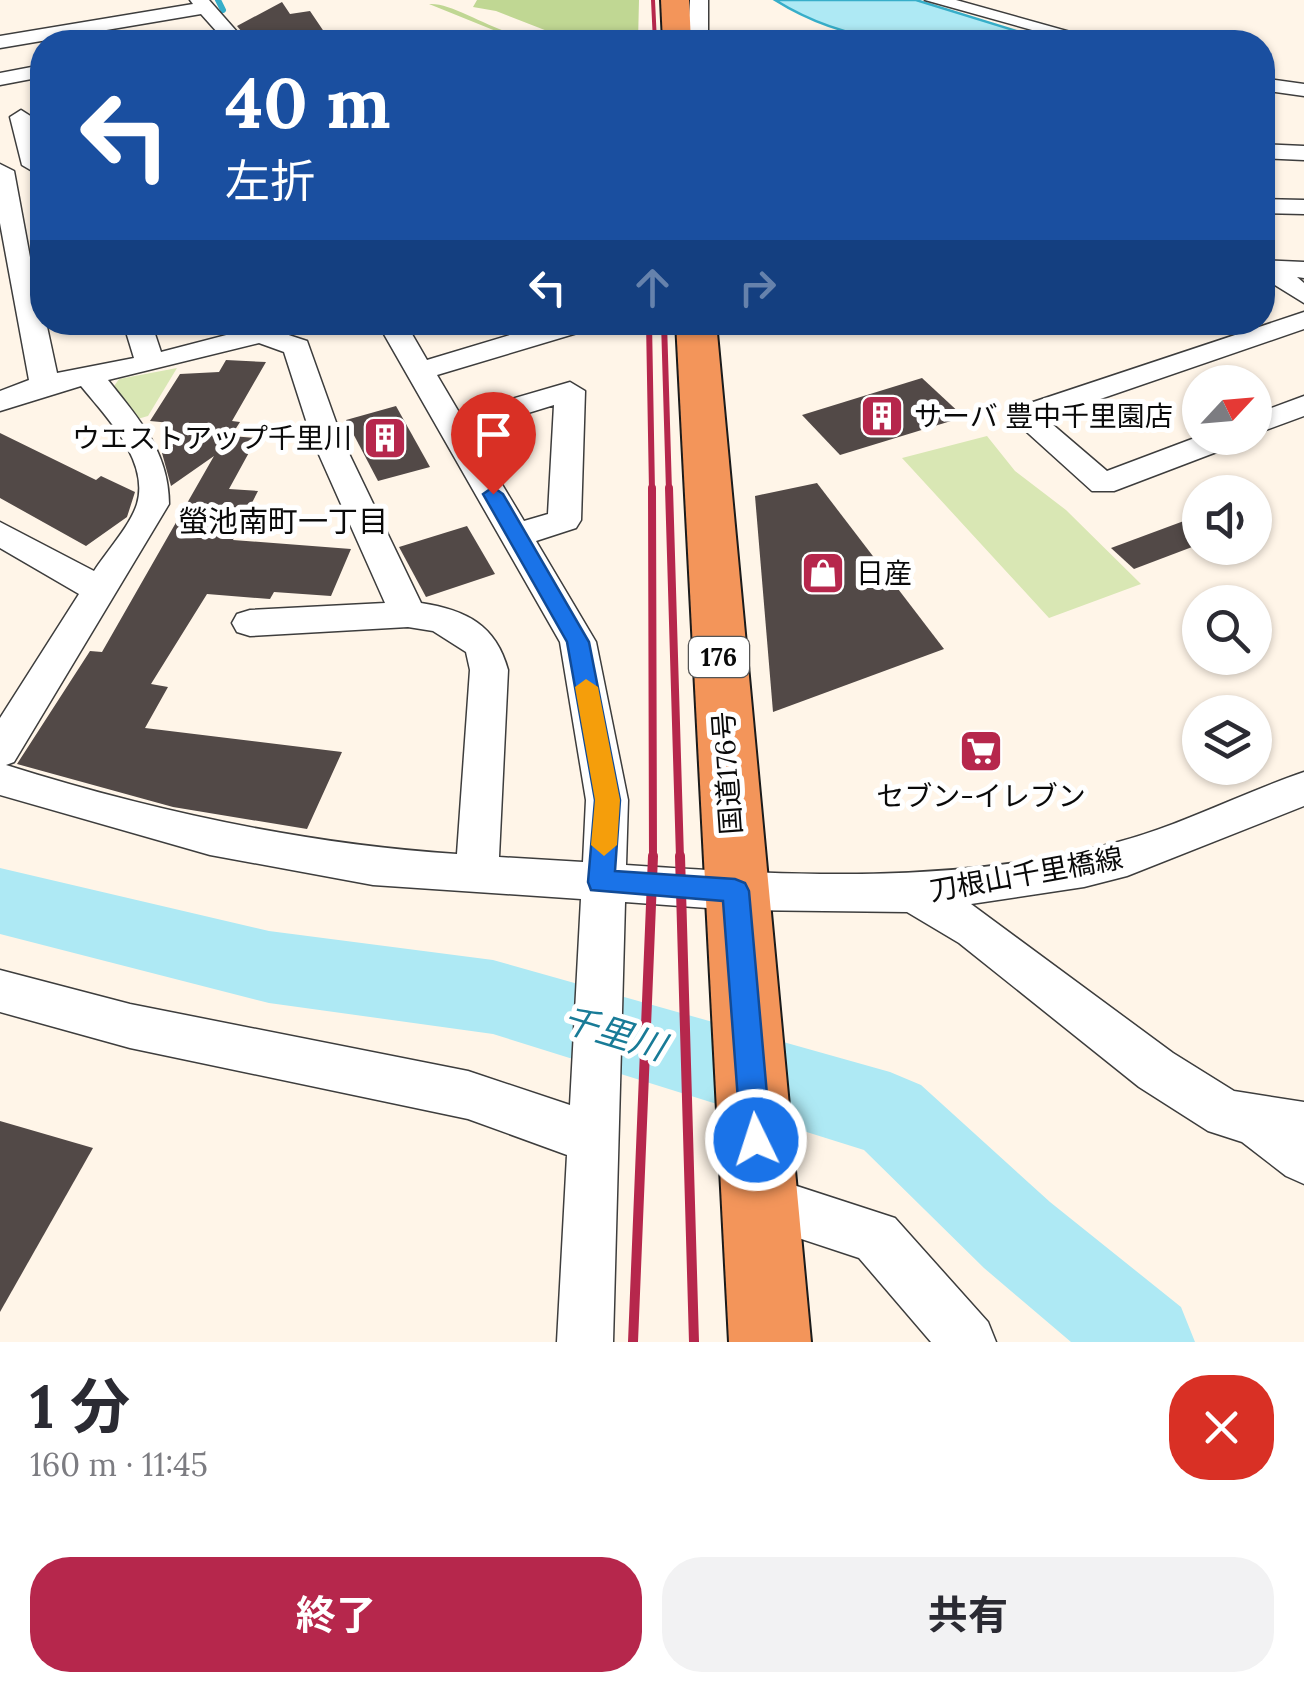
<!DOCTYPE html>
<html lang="ja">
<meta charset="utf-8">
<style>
body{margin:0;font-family:Lora,"Noto Sans JP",serif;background:#f2f2f3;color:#2b2b33;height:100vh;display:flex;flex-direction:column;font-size:38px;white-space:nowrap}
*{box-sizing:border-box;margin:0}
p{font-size:32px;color:#7c7c81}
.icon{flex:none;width:55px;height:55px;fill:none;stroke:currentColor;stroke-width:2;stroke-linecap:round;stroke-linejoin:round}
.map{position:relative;height:1342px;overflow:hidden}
.details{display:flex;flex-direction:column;background:#fff;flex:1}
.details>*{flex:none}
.banner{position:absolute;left:30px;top:30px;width:1245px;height:305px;border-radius:40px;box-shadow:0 2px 8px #0004;background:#1a4fa0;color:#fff;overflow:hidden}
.needle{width:65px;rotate:64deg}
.controls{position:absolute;left:1182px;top:365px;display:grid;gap:20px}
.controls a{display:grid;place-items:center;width:90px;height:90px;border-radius:50%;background:#fff;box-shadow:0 2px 8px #0004;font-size:50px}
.pin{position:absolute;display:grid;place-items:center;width:85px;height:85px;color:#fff;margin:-102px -42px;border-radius:50% 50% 50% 0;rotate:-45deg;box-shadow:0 0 10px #0007}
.pin .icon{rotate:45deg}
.me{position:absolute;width:110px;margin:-55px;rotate:356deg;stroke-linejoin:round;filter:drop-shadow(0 0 8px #0008)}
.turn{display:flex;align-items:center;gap:35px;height:210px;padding:0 30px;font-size:45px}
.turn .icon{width:130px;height:130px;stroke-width:2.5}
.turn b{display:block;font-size:70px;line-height:85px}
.lanes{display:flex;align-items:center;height:95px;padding:0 30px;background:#0003;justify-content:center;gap:50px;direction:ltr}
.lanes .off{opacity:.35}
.round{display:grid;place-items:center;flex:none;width:105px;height:105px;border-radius:40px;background:#f2f2f3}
.overview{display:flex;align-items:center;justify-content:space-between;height:170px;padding:0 30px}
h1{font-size:60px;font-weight:700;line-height:75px}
.primary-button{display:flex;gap:20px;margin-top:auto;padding:20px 30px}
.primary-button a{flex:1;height:115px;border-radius:40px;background:#b6274c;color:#fff;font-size:40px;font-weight:700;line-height:115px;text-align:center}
.primary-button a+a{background:#f2f2f3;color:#2b2b33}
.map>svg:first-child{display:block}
</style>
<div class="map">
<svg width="1304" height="1342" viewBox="0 0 1304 1342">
<rect width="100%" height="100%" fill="#fff5e8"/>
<g fill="#d9e7b4">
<polygon points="177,368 148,416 134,420 112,389 119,379"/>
<polygon points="987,436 1015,471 1066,510 1141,584 1049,618 902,458"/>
</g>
<path fill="#c0d793" d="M477,0H639L638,42H523L429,4C461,2 515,51 555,34L496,11L473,7Z"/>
<path fill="#aee9f4" stroke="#37aec9" stroke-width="2.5" d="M775,0H916L1052,42C951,43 864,56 775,0Z"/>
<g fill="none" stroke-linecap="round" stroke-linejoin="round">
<g stroke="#37aec9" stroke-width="6">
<polyline points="218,0 223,10"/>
<polyline points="162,42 205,33"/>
</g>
<polygon fill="#aee9f4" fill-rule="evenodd" points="0,868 269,931 493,960 890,1072 921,1085 1050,1202 1181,1307 1195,1342 1071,1342 984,1268 864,1150 493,1034 269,1003 0,934"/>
</g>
<g fill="#524947">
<polygon points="282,2 290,14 310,11 331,42 250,42 237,26"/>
<polygon points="226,360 266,362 232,421 240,422 231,436 257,438 229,489 258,491 233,540 351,549 331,596 274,592 270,599 207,594 151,684 168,687 145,728 342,752 307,829 173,807 17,764 90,651 102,652 214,456 171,486 162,453 174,435 164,434 171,423 150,421 180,374 219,372"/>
<polygon points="922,378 964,417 840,455 802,415"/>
<polygon points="396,406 430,467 378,481 346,420"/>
<polygon points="0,433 96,480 101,476 135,492 127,517 86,546 0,498"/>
<polygon points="817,483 944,649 773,712 755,496"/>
<polygon points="1200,515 1200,544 1134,569 1111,548"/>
<polygon points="467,526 495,574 426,597 399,547"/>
<polygon points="0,1121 93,1148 0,1312"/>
</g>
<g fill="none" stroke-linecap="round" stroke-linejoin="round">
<g stroke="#3d3d3d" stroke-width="3">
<g id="minor">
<polygon points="190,0 209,0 246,42 226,42 201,14 0,48 0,36 193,4"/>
<polygon points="690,0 708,0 708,33 700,42 679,42 688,32"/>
<polygon points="925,0 956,0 1106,42 1075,42"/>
<polygon points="42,65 42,77 0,85 0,73"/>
<polygon points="1262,78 1304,84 1304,96 1262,90"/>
<polygon points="21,110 32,117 42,170 34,172 22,165 10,117"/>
<polygon points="1262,144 1304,146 1304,160 1262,158"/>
<path d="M0,164L14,171L42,322H46L57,373L134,358L123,322H151L161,352L261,326L307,341L342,439L421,603C466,610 496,625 508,670L499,857L583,862L586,800L560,642L377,322H405L427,360L553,322H597L594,328L437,375L460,414L570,382L585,391L581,520L576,528L536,541L596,642L628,800L626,865C789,876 959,885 1118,842C1182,825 1242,793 1304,772V806L1127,876L1084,887L971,904L1173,1053L1234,1091L1304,1102V1184L1286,1176L1242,1142L1208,1131L1139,1087L959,943L907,912L735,910L625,902L613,1342H557L567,1155L468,1119L130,1048L0,1012V970L130,1004L468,1071L570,1105L581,899L373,885L210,855L0,795V718L79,594L0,548V522L94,571C107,551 130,526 137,504C150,460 105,416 81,386L0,411V391L29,380L0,223ZM259,343L284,352L312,439L385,603L250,610L237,614L232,623L237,632L250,636L408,627L433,631L466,652L470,670L457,854C304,844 152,811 6,765L14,762L169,504C169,452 139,419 108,380ZM554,405L548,514L524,521L470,431Z"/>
<polygon points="1262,199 1304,200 1304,214 1262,213"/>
<polygon points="1262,260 1304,262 1304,278 1297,277 1304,283 1304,303 1262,277"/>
<polygon points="1304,312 1304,329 1045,418 1107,471 1200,436 1239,438 1235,445 1114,491 1092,491 1008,415 1012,409"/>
<polygon points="1304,396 1304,416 1255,434 1255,414"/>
<polygon points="760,1174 895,1218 988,1322 996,1342 931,1342 859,1258 741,1219 734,1200 741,1181"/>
</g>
</g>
<g stroke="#1b1b1b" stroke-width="4">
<g id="trunk">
<polygon points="661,0 689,0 691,42 663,42"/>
<polygon points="676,322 716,322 811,1342 729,1342"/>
</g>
</g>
<use href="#minor" fill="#fff" fill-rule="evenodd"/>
<use href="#trunk" fill="#f3955a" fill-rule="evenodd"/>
<polyline stroke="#b6274c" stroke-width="4" points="653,0 655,42"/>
<g stroke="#b6274c" stroke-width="6">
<polyline points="649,322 652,491"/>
<polyline points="664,322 669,491"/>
</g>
<g stroke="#b6274c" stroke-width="8">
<polyline points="652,488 653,858"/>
<polyline points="669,488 680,858"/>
</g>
<g stroke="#b6274c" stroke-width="10">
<polyline points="680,856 694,1342"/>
<polyline points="633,1342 653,856"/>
</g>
</g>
<polygon fill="#1a73e8" stroke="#114b97" stroke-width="2.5" points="493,487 503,494 589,642 620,800 615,871 735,879 745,883 749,891 771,1140 767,1151 756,1155 745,1151 741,1140 723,901 591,890 588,882 595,800 567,642 483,494"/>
<polygon fill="#f59e0b" points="586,679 598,687 620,800 617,845 604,856 591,845 595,800 575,687"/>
<defs>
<g id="building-square" transform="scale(2.25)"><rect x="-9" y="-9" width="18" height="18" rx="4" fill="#b6274c" stroke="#fff"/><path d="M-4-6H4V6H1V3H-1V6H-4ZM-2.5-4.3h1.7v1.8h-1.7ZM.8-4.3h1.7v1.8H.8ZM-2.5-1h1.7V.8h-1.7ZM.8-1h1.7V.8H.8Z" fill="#fff"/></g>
<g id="shop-square" transform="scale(2.25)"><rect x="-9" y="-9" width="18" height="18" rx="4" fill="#b6274c" stroke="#fff"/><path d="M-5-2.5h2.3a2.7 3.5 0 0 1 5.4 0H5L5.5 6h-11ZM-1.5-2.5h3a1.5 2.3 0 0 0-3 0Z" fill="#fff"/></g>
<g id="supermarket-square" transform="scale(2.25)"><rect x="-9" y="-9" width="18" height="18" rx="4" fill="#b6274c" stroke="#fff"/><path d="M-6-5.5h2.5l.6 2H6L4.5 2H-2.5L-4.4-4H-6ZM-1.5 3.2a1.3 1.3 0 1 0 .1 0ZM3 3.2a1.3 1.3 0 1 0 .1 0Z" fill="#fff"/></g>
</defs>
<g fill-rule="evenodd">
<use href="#building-square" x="882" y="416"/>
<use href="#building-square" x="385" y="438"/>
<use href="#shop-square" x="823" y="573"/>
<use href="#supermarket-square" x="981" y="751"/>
</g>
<g text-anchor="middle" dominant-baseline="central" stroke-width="10" stroke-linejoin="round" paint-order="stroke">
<rect fill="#fff" stroke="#545454" stroke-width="2.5" x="689" y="637" width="60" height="40" rx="8"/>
<g font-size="25" font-weight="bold" fill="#0a0a0a">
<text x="719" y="657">176</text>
</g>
<g font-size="28" fill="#0a0a0a" stroke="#fff" text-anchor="start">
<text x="914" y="416">サーバ 豊中千里園店</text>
<text x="352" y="438" text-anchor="end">ウエストアップ千里川</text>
<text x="856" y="573">日産</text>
<text x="981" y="796" text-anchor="middle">セブン-イレブン</text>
</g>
<g font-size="28" fill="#0a0a0a" stroke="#fff">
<text transform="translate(727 773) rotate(-94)">国道176号</text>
<text transform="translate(1026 874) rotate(-10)">刀根山千里橋線</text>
</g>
<g font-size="30" fill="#0a0a0a" stroke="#fff">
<text x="283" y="521">螢池南町一丁目</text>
</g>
<g font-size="35" font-style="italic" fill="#187b97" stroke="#fff">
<text transform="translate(614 1033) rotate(17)">千里川</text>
</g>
</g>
</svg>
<div class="controls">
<a><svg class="needle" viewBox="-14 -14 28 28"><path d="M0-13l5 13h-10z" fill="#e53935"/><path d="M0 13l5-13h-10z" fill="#7c7c81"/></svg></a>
<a><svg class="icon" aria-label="sound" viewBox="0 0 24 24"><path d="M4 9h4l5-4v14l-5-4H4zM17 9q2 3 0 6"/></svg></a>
<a><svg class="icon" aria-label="search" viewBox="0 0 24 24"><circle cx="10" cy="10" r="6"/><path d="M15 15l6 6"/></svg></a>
<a><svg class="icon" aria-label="layers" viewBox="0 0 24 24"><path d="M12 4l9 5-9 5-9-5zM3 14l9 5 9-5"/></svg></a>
</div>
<div class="pin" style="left:493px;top:494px;background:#d93025"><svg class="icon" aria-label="arrive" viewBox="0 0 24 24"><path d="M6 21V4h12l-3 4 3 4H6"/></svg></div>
<svg class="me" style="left:756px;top:1140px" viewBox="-20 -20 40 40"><circle r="17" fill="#1a73e8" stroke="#fff" stroke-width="3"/><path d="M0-11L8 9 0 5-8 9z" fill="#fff"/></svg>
<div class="banner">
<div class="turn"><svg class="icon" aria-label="left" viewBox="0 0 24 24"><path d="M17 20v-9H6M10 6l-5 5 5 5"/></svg><div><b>40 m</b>左折</div></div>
<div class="lanes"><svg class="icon" aria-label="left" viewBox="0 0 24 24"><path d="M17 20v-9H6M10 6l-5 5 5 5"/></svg><svg class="icon off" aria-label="ahead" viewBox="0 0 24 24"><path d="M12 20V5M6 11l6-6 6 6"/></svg><svg class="icon off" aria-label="right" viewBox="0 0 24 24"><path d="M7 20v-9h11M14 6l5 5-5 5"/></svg></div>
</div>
</div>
<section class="details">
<div class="overview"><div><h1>1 分</h1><p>160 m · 11:45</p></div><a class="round" style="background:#d93025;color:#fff"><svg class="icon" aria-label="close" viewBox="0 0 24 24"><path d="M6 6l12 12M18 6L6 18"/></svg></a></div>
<div class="primary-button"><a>終了</a><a>共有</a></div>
</section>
